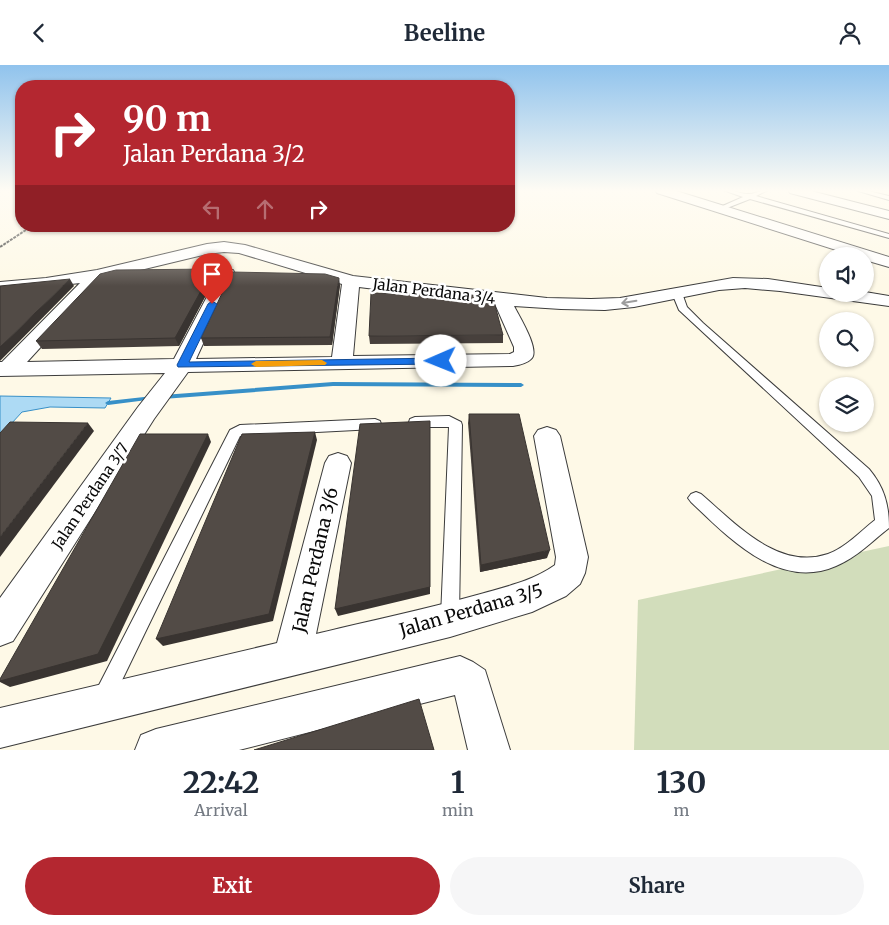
<!DOCTYPE html>
<style>
body{margin:0;font-family:Merriweather,serif;background:#f6f6f7;color:#1f2937;height:100vh;display:flex;flex-direction:column;font-size:19px;white-space:nowrap}
*{box-sizing:border-box;margin:0}
p{font-size:16px;color:#747a83}
.icon{flex:none;width:28px;height:28px;fill:none;stroke:currentColor;stroke-width:2;stroke-linecap:round;stroke-linejoin:round}
.map{position:relative;height:685px;overflow:hidden}
.panel{display:flex;flex-direction:column;background:#fff;flex:1}
.panel>*{flex:none}
.top-card{position:absolute;left:15px;top:15px;width:500px;height:152px;border-radius:20px;box-shadow:0 1px 4px #0004;background:#b42730;color:#fff;overflow:hidden}
.buttons{position:absolute;left:819px;top:182px;display:grid;gap:10px}
.buttons a{display:grid;place-items:center;width:55px;height:55px;border-radius:50%;background:#fff;box-shadow:0 1px 4px #0004;font-size:25px}
.pin{position:absolute;display:grid;place-items:center;width:42px;height:42px;color:#fff;margin:-51px -21px;border-radius:50% 50% 50% 0;rotate:-45deg;box-shadow:0 0 5px #0007}
.pin .icon{rotate:45deg}
.me{position:absolute;width:55px;margin:-28px;rotate:269deg;stroke-linejoin:round;filter:drop-shadow(0 0 4px #0008)}
.turn{display:flex;align-items:center;gap:18px;height:105px;padding:0 25px;font-size:22px}
.turn .icon{width:65px;height:65px;stroke-width:2.5}
.turn b{display:block;font-size:35px;line-height:42px}
.lanes{display:flex;align-items:center;height:48px;padding:0 25px;background:#0003;justify-content:center;gap:25px;direction:ltr}
.lanes .off{opacity:.35}
.eta{display:flex;justify-content:space-evenly;align-items:center;height:85px;text-align:center}
.eta b{font-size:30px;font-weight:700;line-height:35px}
.primary-button{display:flex;gap:10px;margin-top:auto;padding:10px 25px}
.primary-button a{flex:1;height:58px;border-radius:30px;background:#b42730;color:#fff;font-size:20px;font-weight:700;line-height:58px;text-align:center}
.primary-button a+a{background:#f6f6f7;color:#1f2937}
header{display:flex;justify-content:space-between;align-items:center;height:65px;padding:0 25px;background:#fff;font-size:22px;font-weight:700}
.map>svg:first-child{display:block}
</style>
<header><svg class="icon" aria-label="back" viewBox="0 0 24 24"><path d="M15 5l-7 7 7 7"/></svg>Beeline<svg class="icon" aria-label="person" viewBox="0 0 24 24"><circle cx="12" cy="8" r="4"/><path d="M4 21q1-7 8-7t8 7"/></svg></header>
<div class="map">
<svg width="889" height="685" viewBox="0 0 889 685">
<rect width="100%" height="100%" fill="#fef9e7"/>
<polygon fill="#d2ddbb" points="889,481 889,685 634,685 638,535"/>
<polygon fill="#addaf4" stroke="#3790c8" points="0,331 111,333 105,343 50,342 22,347 0,371"/>
<g fill="none" stroke-linecap="round" stroke-linejoin="round">
<g fill="#3790c8" fill-rule="evenodd">
<polygon points="333,317 521,318 524,320 521,322 333,321 163,334 160,332 163,330"/>
<polygon points="153,331 156,333 155,334 108,340 105,338 108,336"/>
</g>
<g stroke="#3c3c3c" stroke-width="2">
<g id="lane">
<path d="M723,125C732,124 739,129 748,129C754,129 761,125 768,125L756,131L889,169V173L750,134L722,145H718V143L743,132Z"/>
<polygon points="855,125 864,125 889,131 889,135"/>
<path d="M677,225L682,228L687,242L703,258L869,404C884,422 889,439 889,463C872,476 856,493 836,501C779,526 729,473 691,437L688,433L691,429L696,427L701,429C735,458 778,506 828,489C845,483 861,466 875,455L872,431L859,412L679,245L672,228Z"/>
<polygon points="449,351 461,357 462,360 459,552 456,558 450,561 444,558 441,552 449,362 415,362 410,360 409,357 410,354 415,352"/>
<polygon points="375,354 380,356 381,359 380,362 375,364 240,371 111,638 104,641 97,638 94,631 97,624 230,365 240,360"/>
</g>
</g>
<g stroke="#3c3c3c" stroke-width="2">
<g id="street">
<polygon points="655,125 673,125 889,192 889,202 865,195 865,191 855,191 657,128"/>
<polygon points="788,125 807,125 889,146 889,154 790,128"/>
<path d="M224,177L245,180L353,211L547,233L591,234L620,233L733,213L768,214L828,223V229L865,227L889,231V241L780,226L745,223L719,225L634,242L605,245L561,244L514,241C519,251 541,286 531,294C527,298 519,300 513,301L188,307L154,354L13,576L0,581V533L138,342L165,308L0,311V297H2L80,218L0,227V217L46,213L97,205L207,179ZM224,187L239,188L342,219L332,292L196,294L235,209L233,205H221L219,209L174,294L27,297L103,214L207,189ZM359,222L495,239L514,282V287L510,289L353,291Z"/>
<path d="M547,362L556,365L560,371L588,492L585,508L580,519L566,531L532,547L450,572L0,683V643L277,578L325,398L329,391L338,388L347,391L351,398L316,569C369,556 423,545 477,530C504,522 531,517 555,500L556,492L534,371L538,365Z"/>
<polygon points="460,591 473,597 485,605 510,685 468,685 455,630 239,685 135,685 141,670 156,664"/>
</g>
</g>
<polyline stroke="#2b2b2b" stroke-width="2" stroke-dasharray="3 1" stroke-linecap="butt" points="0,182 32,161"/>
<use href="#lane" fill="#fff" fill-rule="evenodd"/>
<use href="#street" fill="#fff" fill-rule="evenodd"/>
</g>
<g fill="#47403c">
<polygon points="216,211 179,281 42,284 36,276"/>
<polygon points="340,220 332,280 204,281 201,273"/>
<polygon points="503,270 503,278 370,279 369,271"/>
<polygon points="469,349 547,493 480,507 468,358"/>
</g>
<g fill="#393431">
<polygon points="213,204 216,211 179,281 175,273"/>
<polygon points="339,213 340,220 332,280 330,272"/>
<polygon points="70,214 74,221 0,296 0,282"/>
<polygon points="430,356 430,529 338,551 335,544"/>
<polygon points="88,358 94,366 0,492 0,472"/>
<polygon points="315,367 317,375 273,556 163,581 156,574"/>
<polygon points="208,369 211,377 107,596 10,622 0,617 0,616"/>
<polygon points="550,485 547,493 480,507 481,500"/>
</g>
<g fill="#524b46" stroke="#393431">
<polygon points="213,204 175,273 36,276 100,209 116,205"/>
<polygon points="232,207 325,209 339,213 330,272 201,273"/>
<polygon points="70,214 0,282 0,221"/>
<polygon points="371,228 471,230 493,233 503,270 369,271"/>
<polygon points="469,349 519,349 550,485 481,500"/>
<polygon points="430,356 430,522 335,544 360,359"/>
<polygon points="10,357 88,358 0,472 0,368"/>
<polygon points="315,367 269,549 156,574 242,369"/>
<polygon points="140,369 208,369 98,589 0,616 0,614"/>
<polygon points="419,634 434,685 254,685"/>
</g>
<defs><path id="oneway-shaft" d="M-6 0H5M1.5-3L5.5 0L1.5 3" fill="none" stroke-width="1.6" stroke-linecap="round" stroke-linejoin="round" transform="scale(1.25)"/></defs>
<use stroke="#9d9d9d" href="#oneway-shaft" transform="translate(629 237) rotate(171)"/>
<linearGradient id="sky" x2="0" y2="1"><stop stop-color="#90c3ed"/><stop offset="0.57" stop-color="#fffcf4"/><stop offset="1" stop-color="#fffcf4" stop-opacity="0"/></linearGradient>
<rect width="889" height="221" fill="url(#sky)"/>
<polygon fill="#1a73e8" stroke="#114b97" points="212,236 217,239 189,297 441,293 446,296 441,299 178,302 177,300 208,239"/>
<polygon fill="#f59e0b" points="322,295 327,298 325,300 256,302 251,299 256,296"/>
<g text-anchor="middle" dominant-baseline="central" stroke-width="5" stroke-linejoin="round" paint-order="stroke">
<g font-size="15" fill="#090909" stroke="#fff">
<text transform="translate(434 226) rotate(7)">Jalan Perdana 3/4</text>
<text transform="translate(90 431) rotate(-56)">Jalan Perdana 3/7</text>
</g>
<g font-size="18" fill="#090909" stroke="#fff">
<text transform="translate(315 495) rotate(-77)">Jalan Perdana 3/6</text>
<text transform="translate(471 545) rotate(-16)">Jalan Perdana 3/5</text>
</g>
</g>
</svg>
<div class="buttons">
<a><svg class="icon" aria-label="sound" viewBox="0 0 24 24"><path d="M4 9h4l5-4v14l-5-4H4zM17 9q2 3 0 6"/></svg></a>
<a><svg class="icon" aria-label="search" viewBox="0 0 24 24"><circle cx="10" cy="10" r="6"/><path d="M15 15l6 6"/></svg></a>
<a><svg class="icon" aria-label="layers" viewBox="0 0 24 24"><path d="M12 4l9 5-9 5-9-5zM3 14l9 5 9-5"/></svg></a>
</div>
<div class="pin" style="left:212px;top:239px;background:#d93025"><svg class="icon" aria-label="arrive" viewBox="0 0 24 24"><path d="M6 21V4h12l-3 4 3 4H6"/></svg></div>
<svg class="me" style="left:441px;top:296px" viewBox="-20 -20 40 40"><circle r="19" fill="#fff"/><path d="M0-13L10 11 0 6-10 11z" fill="#1a73e8"/></svg>
<div class="top-card">
<div class="turn"><svg class="icon" aria-label="right" viewBox="0 0 24 24"><path d="M7 20v-9h11M14 6l5 5-5 5"/></svg><div><b>90 m</b>Jalan Perdana 3/2</div></div>
<div class="lanes"><svg class="icon off" aria-label="left" viewBox="0 0 24 24"><path d="M17 20v-9H6M10 6l-5 5 5 5"/></svg><svg class="icon off" aria-label="ahead" viewBox="0 0 24 24"><path d="M12 20V5M6 11l6-6 6 6"/></svg><svg class="icon" aria-label="right" viewBox="0 0 24 24"><path d="M7 20v-9h11M14 6l5 5-5 5"/></svg></div>
</div>
</div>
<section class="panel">
<div class="eta">
<div><b>22:42</b><p>Arrival</p></div>
<div><b>1</b><p>min</p></div>
<div><b>130</b><p>m</p></div>
</div>
<div class="primary-button"><a>Exit</a><a>Share</a></div>
</section>
